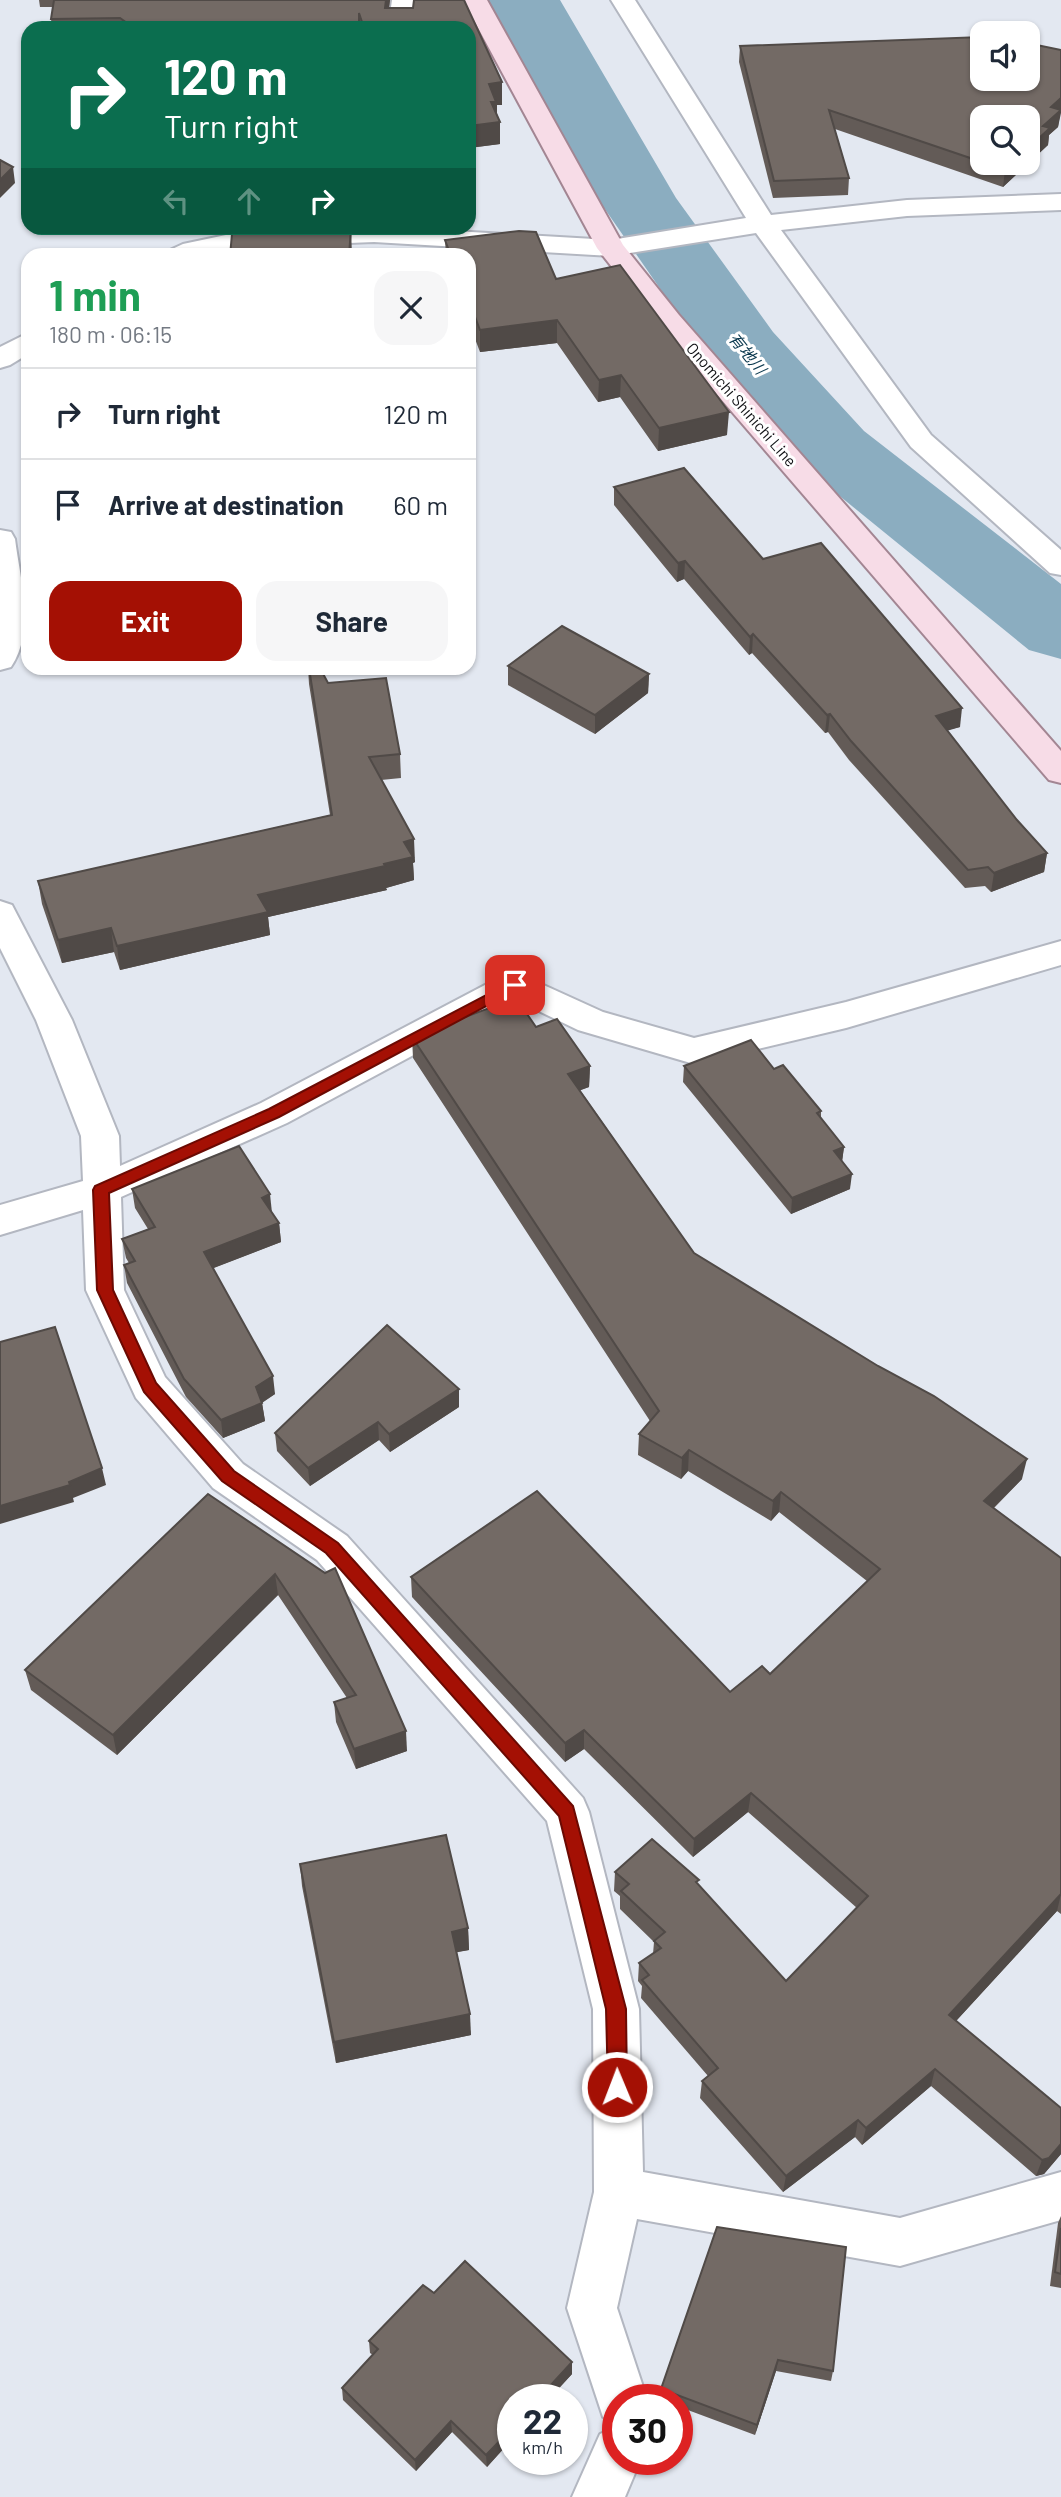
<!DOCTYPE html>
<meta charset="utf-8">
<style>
body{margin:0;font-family:Barlow,"Noto Sans JP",sans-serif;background:#f6f6f7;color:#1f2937;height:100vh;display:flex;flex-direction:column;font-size:26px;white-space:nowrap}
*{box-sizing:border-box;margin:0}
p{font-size:23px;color:#747a83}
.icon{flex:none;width:38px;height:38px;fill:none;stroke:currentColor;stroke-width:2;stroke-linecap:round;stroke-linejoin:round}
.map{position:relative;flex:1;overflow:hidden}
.sheet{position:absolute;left:21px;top:248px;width:455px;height:427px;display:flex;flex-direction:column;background:#fff;border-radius:21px;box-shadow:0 2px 5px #0004}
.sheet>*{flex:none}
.top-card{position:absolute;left:21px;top:21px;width:455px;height:214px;border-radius:21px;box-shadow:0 2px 5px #0004;background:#0b6e4f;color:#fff;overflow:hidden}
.buttons{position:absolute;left:970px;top:21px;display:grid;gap:14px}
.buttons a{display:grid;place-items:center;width:70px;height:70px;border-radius:14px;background:#fff;box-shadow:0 2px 5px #0004;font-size:35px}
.speed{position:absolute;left:497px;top:2384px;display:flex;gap:14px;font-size:35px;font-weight:700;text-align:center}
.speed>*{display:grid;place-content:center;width:91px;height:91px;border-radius:50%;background:#fff;box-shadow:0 2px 5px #0004;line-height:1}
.speed small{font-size:18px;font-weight:400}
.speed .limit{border:10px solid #d22;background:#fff;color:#111}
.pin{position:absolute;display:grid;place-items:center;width:60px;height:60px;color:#fff;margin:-30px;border-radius:14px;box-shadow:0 4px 10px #0006}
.me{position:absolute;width:77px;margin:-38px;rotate:359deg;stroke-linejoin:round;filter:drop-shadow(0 0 5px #0008)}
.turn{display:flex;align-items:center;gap:24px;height:147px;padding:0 28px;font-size:32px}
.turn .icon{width:91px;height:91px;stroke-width:2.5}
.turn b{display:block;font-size:49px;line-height:60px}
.lanes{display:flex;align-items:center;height:66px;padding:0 28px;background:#0003;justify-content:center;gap:35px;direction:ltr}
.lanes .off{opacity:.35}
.round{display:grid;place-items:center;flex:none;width:74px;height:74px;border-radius:21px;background:#f6f6f7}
.summary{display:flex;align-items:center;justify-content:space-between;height:119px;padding:0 28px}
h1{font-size:42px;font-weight:700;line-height:52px;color:#1e9e55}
.primary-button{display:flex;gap:14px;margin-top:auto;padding:14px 28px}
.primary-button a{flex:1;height:80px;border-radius:21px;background:#a41004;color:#fff;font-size:28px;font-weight:700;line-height:80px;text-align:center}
.primary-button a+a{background:#f6f6f7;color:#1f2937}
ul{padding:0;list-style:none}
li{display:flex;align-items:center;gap:21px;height:91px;padding:0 28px;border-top:2px solid #e0e1e3}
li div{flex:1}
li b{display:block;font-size:26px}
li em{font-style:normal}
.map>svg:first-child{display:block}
</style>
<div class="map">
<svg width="1061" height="2497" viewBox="0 0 1061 2497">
<rect width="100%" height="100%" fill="#e3e8f1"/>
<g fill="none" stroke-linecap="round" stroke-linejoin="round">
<polygon fill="#8badc0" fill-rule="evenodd" points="488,0 560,0 676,198 773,332 864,431 1061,584 1061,659 1029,650 804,467 715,368 600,202"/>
<g stroke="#b3b7c1" stroke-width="4">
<g id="minor">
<polygon points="392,0 416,0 412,28 388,28"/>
<polygon points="611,0 635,0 771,215 907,200 1061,194 1061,210 907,216 781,230 931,435 1061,550 1061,575 1050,573 911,447 756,233 611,256 374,242 245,247 206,256 167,256 170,250 183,244 245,231 402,228 611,240 746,218"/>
<polygon points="28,333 28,354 10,365 0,368 0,347"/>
<path d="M0,530L11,532L15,539C20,580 36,630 11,667L0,670Z"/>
<polygon points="0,901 12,905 72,1020 119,1136 120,1166 261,1103 502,976 515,972 603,1012 694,1038 846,1002 1061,941 1061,965 846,1028 694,1064 578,1030 516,1000 287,1123 121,1197 124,1290 165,1377 243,1464 347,1536 583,1798 589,1812 639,2009 643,2172 900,2218 1061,2172 1061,2220 900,2266 637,2219 617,2308 647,2399 618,2399 618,2423 603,2417 567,2308 594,2192 593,2009 547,1821 317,1560 213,1488 136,1398 86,1290 83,1210 0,1235 0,1205 83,1181 81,1136 36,1020 0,948"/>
<polygon points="618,2426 618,2459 641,2459 625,2497 572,2497 600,2434"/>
</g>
</g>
<g stroke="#a38693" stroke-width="4">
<polygon id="major" points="463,0 487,0 623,245 679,315 1061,751 1061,783 1049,780 659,327 597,248"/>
</g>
<use href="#minor" fill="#fff" fill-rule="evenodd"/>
<use href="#major" fill="#f7dce7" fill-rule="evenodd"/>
</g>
<g fill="#635b57" fill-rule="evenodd">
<polygon points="39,0 390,0 389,8 413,8 414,0 464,0 502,82 502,105 497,105 497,114 500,122 500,144 469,148 469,28 52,28 51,19 53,7 40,7"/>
<path d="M740,46L1060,114L1058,127L1049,135L1048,145L1003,187L835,129L849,178L848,195L773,198L739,62ZM982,117L1027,163H982Z"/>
<polygon points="236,228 310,228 236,230"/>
<polygon points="445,240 556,279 727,435 658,451 620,397 598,402 557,343 480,352 469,323 469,256 446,256"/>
<polygon points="614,487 763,559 960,727 947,730 1017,820 1047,853 1044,872 991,892 985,886 965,888 849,760 828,732 825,733 752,653 749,655 684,579 677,582 614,505"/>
<polygon points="508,666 649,674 648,693 595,734 508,685"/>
<polygon points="308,668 320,668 328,683 400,754 401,778 381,780 415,862 413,863 414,880 386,888 387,890 268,917 270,935 120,970 114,952 62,963 42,904 38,881 330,815 309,684"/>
<polygon points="536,1027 590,1066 589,1087 580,1090 694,1253 1022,1479 994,1508 1061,1558 1061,1914 1057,1911 956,2021 1061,2108 1061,2154 1044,2174 1036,2176 931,2086 862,2145 855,2137 783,2192 700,2098 702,2081 708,2076 641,1998 642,1986 638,1981 639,1963 653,1954 654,1942 620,1909 620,1896 614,1891 615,1872 698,1885 786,1981 857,1908 748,1812 693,1857 584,1749 565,1762 412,1597 411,1577 730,1692 770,1674 867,1581 779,1512 771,1521 688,1471 681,1479 638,1455 639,1434 650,1421 413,1058 412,1037"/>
<polygon points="684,1066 774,1069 821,1111 821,1118 844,1147 842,1161 850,1189 791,1214 683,1082"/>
<polygon points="132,1189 272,1213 279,1223 281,1242 213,1268 275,1394 262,1403 265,1421 223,1438 186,1397 127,1283 124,1265 129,1263 126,1258 122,1239 148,1229 135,1208"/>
<polygon points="459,1407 390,1452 379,1440 310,1486 277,1451 275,1433"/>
<polygon points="208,1494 325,1573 407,1751 356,1769 336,1722 334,1702 347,1698 278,1595 117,1755 31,1690 25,1670"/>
<polygon points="300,1864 468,1928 469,1950 456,1952 471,2035 336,2063 302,1886"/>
<polygon points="1061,2216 1061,2288 1050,2286 1058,2223"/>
<polygon points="846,2247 833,2371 831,2381 776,2371 755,2435 677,2406 677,2399 660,2399 661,2389"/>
<polygon points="434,2293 572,2374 487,2467 452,2432 416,2471 343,2400 342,2388 373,2355 370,2353 369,2341"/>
</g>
<g fill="#504a47">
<polygon points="386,0 390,0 386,28 385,8"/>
<polygon points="502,82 502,105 497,105 497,122 500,122 500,144 469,148 469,126 489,84"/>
<polygon points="1061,98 1061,113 1058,127 1049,135 1048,145 1003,187 1005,170 1013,163 1027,163 1027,149 1051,107"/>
<polygon points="13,167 15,183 0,198 0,180"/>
<polygon points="351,228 352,256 349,256"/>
<polygon points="557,320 557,343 480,352 480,330"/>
<polygon points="621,375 620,397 598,402 599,380"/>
<polygon points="729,412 727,435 658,451 659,428"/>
<polygon points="685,561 684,579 677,582 678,563"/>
<polygon points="753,634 752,653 749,655 750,637"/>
<polygon points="649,674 648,693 595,734 595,715"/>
<polygon points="962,708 960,727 933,735 936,716"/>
<polygon points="830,714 828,732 825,733 827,715"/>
<polygon points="414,839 415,862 413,863 414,880 386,888 387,890 268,917 270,935 120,970 117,946 258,895 384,864 404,842"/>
<polygon points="1047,853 1044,872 991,892 994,873"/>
<polygon points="111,928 114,952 62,963 58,940"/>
<polygon points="590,1066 589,1087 568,1095 568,1074"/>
<polygon points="844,1147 842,1162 834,1151"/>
<polygon points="852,1174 850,1189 791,1214 792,1198"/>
<polygon points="270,1194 272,1213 262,1198"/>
<polygon points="279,1223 281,1242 206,1271 204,1252"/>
<polygon points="273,1376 275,1394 258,1405 262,1403 265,1421 223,1438 221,1420 256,1387"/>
<polygon points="459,1389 459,1407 390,1452 389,1434"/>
<polygon points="378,1422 379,1440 310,1486 308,1468"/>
<polygon points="689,1450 688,1471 681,1479 682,1458"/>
<polygon points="1027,1459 1022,1479 980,1521 984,1501"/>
<polygon points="102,1468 106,1485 73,1498 74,1502 0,1524 0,1506 69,1482"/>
<polygon points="781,1492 779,1512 771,1521 773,1501"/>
<polygon points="275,1574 278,1595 117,1755 113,1735"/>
<polygon points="584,1730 584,1749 565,1762 565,1743"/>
<polygon points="406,1731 407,1751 356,1769 354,1749"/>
<polygon points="751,1793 748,1812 693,1857 694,1839"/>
<polygon points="1061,1894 1057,1911 945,2033 949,2015"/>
<polygon points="468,1928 469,1950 453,1953 452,1932"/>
<polygon points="470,2014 471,2035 336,2063 334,2042"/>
<polygon points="935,2069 931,2086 862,2145 866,2128"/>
<polygon points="858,2120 855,2137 783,2192 786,2176"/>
<polygon points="1061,2144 1061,2154 1044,2174 1036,2176 1042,2160"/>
<polygon points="778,2360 776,2371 755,2435 757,2425"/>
<polygon points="572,2362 572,2374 549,2399 538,2399"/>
<polygon points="451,2421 452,2432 416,2471 415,2460"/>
<polygon points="513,2427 513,2438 487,2467 486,2455"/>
</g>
<g fill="#736a65" stroke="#504a47" stroke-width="2">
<polygon points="54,0 386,0 385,8 413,8 414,0 464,0 502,82 489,84 496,102 491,102 500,122 469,126 469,28 364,28 359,13 359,28 134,28 120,18 51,19"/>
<polygon points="982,37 982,79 1027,79 1027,43 1061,50 1061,98 1051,107 1061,110 1043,126 1050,128 1027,149 1027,117 982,117 982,162 829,110 849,178 774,181 740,46"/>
<polygon points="0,160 13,167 0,180"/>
<polygon points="983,163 1013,163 1005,170"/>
<polygon points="351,228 349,256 230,256 232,234"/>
<polygon points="519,231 536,232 556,279 620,265 729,412 659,428 621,375 599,380 557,320 480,330 469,301 469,256 451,256 445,240"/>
<polygon points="684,468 763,559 821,543 962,708 936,716 1017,820 1047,853 994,873 988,867 968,870 851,741 830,714 827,715 753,634 750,637 685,561 678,563 614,487"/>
<polygon points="562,626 649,674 595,715 508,666"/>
<polygon points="309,668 320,668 328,683 386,678 400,754 369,757 414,839 404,842 413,857 384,864 385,866 258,895 268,912 117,946 111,928 58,940 38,881 332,815"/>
<polygon points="516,998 536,1027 557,1019 590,1066 568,1074 694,1253 878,1366 934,1396 1027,1459 984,1501 1061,1558 1061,1894 949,2015 1061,2108 1061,2144 1049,2158 1042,2160 935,2069 866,2128 858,2120 786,2176 702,2081 718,2068 642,1980 649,1975 639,1963 661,1948 654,1941 665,1932 621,1891 629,1884 615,1872 652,1839 699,1880 696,1882 786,1981 868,1896 751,1793 694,1839 584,1730 565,1743 411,1577 537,1491 730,1692 762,1666 770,1674 880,1569 781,1492 773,1501 689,1450 682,1458 639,1434 659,1411 412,1037"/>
<polygon points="751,1040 774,1069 783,1065 821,1111 817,1113 844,1147 834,1151 852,1174 792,1198 684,1066"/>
<polygon points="239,1146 270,1194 262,1198 279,1223 204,1252 273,1376 256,1387 262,1403 221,1420 184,1379 124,1265 135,1261 122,1239 155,1227 132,1189"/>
<polygon points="387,1325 459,1389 389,1434 378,1422 308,1468 275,1433"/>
<polygon points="55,1327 102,1468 69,1482 70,1485 0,1506 0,1342"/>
<polygon points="208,1494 325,1573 335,1568 406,1731 354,1749 334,1702 356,1695 275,1574 113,1735 25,1670"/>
<polygon points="446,1835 468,1928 452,1932 470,2014 334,2042 300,1864"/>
<polygon points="717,2227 846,2247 833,2371 778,2360 757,2425 661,2389"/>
<polygon points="1061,2228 1061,2274 1055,2272"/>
<polygon points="465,2261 572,2362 538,2399 513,2399 513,2427 486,2455 451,2421 415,2460 342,2388 378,2349 369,2341 423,2285 434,2293"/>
</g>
<polygon fill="#a41004" stroke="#6b0a03" stroke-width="2" points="515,980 522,985 520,988 279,1117 109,1193 113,1290 156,1383 234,1471 338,1543 573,1806 626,2009 627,2087 624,2094 617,2097 610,2094 608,2087 606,2009 559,1816 326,1553 222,1481 144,1392 97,1290 93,1190 95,1186 269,1109"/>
<g text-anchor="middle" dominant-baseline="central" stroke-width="6" stroke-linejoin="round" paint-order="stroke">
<g font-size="16" font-style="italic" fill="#0a384e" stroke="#fff">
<text transform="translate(748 353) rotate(51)">有地川</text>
</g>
<g font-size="16" fill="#101215" stroke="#fff">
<text transform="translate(742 404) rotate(49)">Onomichi Shinichi Line</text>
</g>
</g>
</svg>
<div class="buttons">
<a><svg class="icon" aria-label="sound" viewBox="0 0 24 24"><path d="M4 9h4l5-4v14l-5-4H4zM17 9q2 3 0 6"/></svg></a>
<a><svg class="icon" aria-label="search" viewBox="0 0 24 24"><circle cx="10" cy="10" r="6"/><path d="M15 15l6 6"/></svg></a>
</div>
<div class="speed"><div>22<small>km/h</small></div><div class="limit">30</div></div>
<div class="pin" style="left:515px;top:985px;background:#d93025"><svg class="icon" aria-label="arrive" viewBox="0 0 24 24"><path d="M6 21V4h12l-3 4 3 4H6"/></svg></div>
<svg class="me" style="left:617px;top:2087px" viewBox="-20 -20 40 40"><circle r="17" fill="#a41004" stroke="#fff" stroke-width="3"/><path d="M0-11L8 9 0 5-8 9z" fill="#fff"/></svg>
<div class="top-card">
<div class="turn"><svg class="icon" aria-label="right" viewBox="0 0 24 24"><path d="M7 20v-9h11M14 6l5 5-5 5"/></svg><div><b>120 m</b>Turn right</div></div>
<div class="lanes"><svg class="icon off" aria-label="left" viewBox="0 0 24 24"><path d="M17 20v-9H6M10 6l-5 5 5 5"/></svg><svg class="icon off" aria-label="ahead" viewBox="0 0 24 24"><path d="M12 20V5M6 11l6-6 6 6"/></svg><svg class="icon" aria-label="right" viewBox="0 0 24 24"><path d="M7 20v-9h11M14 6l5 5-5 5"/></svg></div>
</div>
<section class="sheet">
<div class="summary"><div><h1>1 min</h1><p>180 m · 06:15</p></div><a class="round"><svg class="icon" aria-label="close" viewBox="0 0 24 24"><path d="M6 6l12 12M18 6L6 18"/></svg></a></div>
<ul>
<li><svg class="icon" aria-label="right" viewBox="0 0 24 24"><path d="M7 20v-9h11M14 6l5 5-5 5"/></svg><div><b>Turn right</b></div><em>120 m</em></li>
<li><svg class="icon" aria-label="arrive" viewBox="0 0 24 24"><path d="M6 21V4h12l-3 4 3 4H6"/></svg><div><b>Arrive at destination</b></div><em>60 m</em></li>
</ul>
<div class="primary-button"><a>Exit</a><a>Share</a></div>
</section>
</div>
